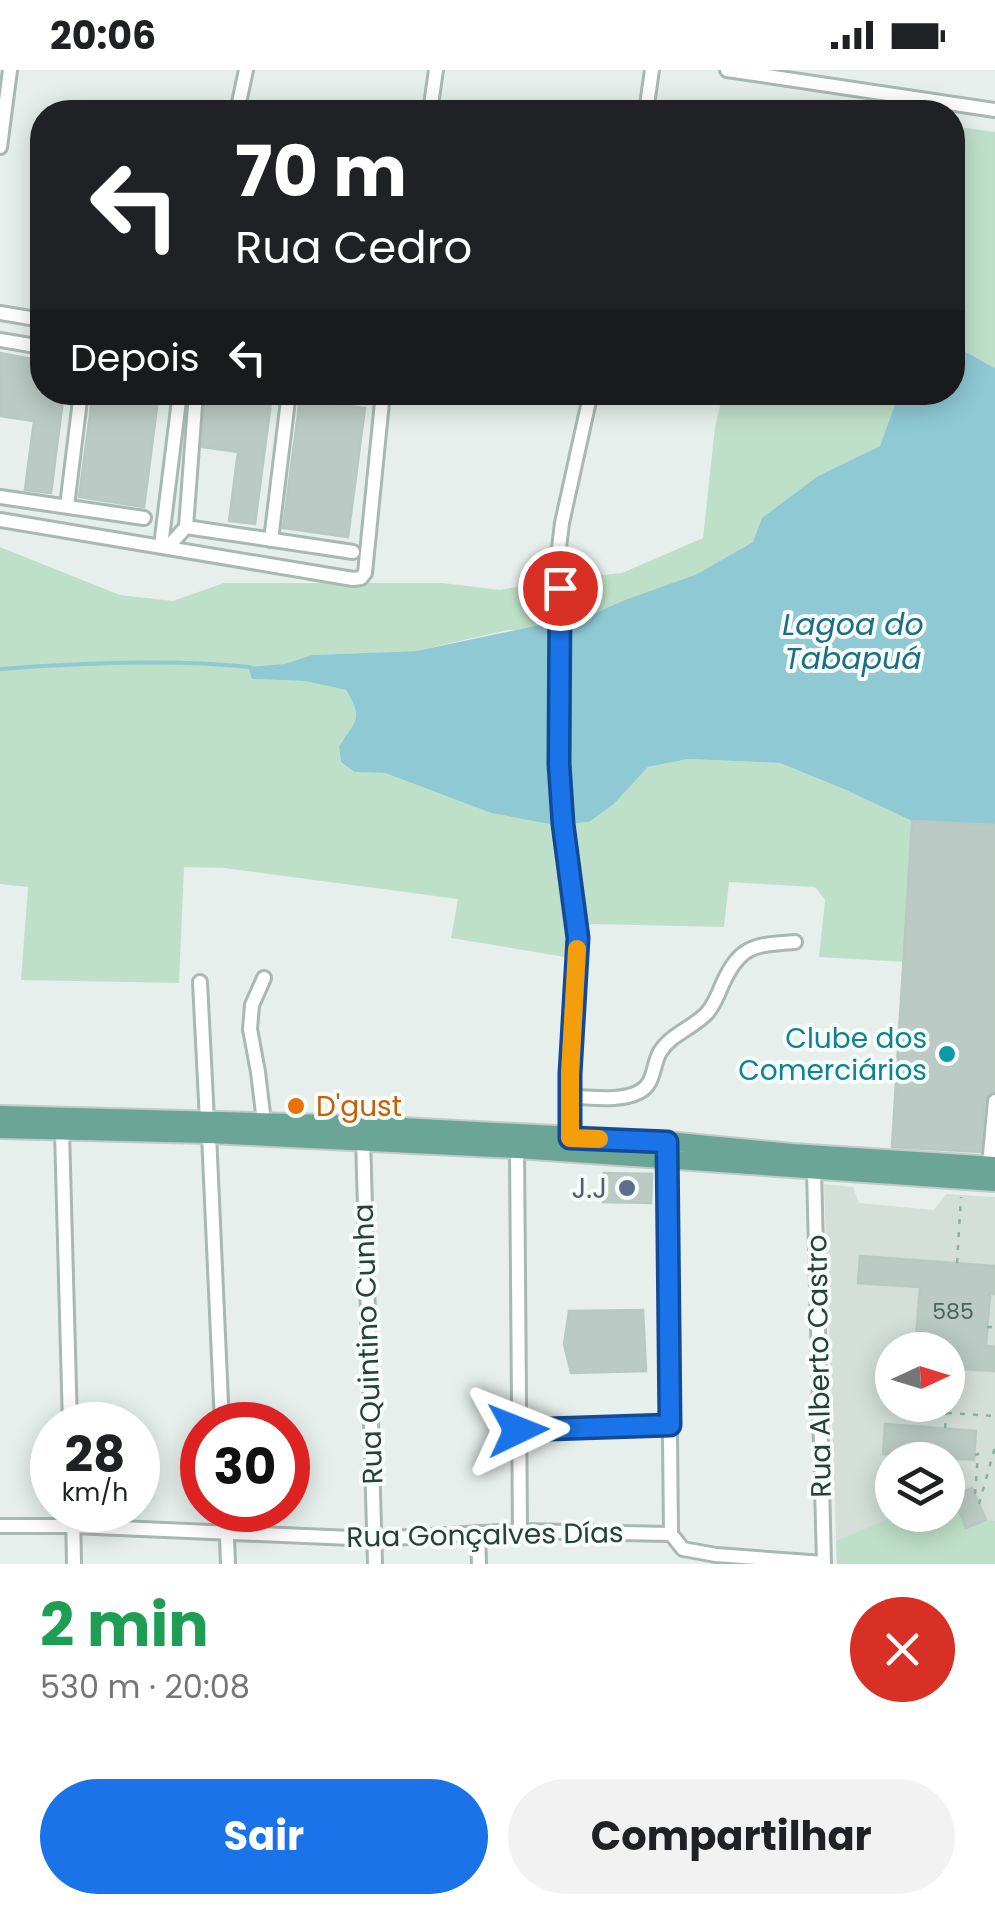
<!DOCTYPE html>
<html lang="pt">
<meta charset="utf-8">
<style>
body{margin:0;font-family:Poppins,sans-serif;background:#f2f2f2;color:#202124;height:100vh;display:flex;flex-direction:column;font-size:38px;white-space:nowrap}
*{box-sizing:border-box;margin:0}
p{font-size:32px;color:#757577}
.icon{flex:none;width:55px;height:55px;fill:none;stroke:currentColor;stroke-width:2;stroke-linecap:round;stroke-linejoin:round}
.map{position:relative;height:1494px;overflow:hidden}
.sheet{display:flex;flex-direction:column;background:#fff;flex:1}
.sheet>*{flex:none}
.top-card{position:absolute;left:30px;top:30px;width:935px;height:305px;border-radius:40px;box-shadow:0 5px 25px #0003;background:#202124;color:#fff;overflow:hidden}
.needle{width:65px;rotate:86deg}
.fabs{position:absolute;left:875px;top:1262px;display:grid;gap:20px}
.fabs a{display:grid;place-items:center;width:90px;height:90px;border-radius:50%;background:#fff;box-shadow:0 5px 25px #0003;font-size:50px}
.speed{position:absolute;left:30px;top:1332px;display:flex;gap:20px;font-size:50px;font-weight:700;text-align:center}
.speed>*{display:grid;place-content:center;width:130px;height:130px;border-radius:50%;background:#fff;box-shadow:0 5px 25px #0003;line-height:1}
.speed small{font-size:25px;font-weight:400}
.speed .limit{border:15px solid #d22;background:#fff;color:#111}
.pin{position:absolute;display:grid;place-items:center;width:85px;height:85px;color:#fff;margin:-42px;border:5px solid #fff;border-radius:50%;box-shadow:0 2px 10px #0007}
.me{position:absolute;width:110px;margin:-55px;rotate:88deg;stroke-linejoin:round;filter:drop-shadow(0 0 8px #0008)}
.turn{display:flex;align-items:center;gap:35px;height:210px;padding:0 40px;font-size:45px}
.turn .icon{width:130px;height:130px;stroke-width:2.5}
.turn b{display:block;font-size:70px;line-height:85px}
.then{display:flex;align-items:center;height:95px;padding:0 40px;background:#0003;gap:20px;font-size:38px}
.round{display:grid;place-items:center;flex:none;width:105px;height:105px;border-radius:52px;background:#f2f2f2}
.summary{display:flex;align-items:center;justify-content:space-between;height:170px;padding:0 40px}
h1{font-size:60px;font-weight:700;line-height:75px;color:#1e9e55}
.primary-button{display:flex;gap:20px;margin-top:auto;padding:20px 40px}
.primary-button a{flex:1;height:115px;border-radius:60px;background:#1a73e8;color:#fff;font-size:40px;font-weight:700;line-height:115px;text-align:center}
.primary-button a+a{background:#f2f2f2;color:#202124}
.status{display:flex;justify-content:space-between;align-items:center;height:70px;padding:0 50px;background:#fff;direction:ltr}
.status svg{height:28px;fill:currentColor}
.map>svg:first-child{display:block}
</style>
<div class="status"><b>20:06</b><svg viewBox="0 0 49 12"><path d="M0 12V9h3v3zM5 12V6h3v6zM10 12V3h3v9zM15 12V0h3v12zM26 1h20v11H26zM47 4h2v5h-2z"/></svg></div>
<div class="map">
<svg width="995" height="1494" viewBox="0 0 995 1494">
<rect width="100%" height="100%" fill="#e6efeb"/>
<path fill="#d4dfda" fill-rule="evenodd" d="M824,1114L853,1117L859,1133L934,1140L946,1124L995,1127V1494H837ZM892,1280H948V1335H892ZM892,1390H948V1445H892Z"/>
<g fill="#bfe0c8" fill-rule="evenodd">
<polygon points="952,56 995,62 995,298 960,278 953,278"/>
<path d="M723,323H899L880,376L818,406L753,472L695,505L565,554L567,589V754L589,752L614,734L648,697L688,689L780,693L846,720L912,751L905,892L819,887L825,830L815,817L729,812L724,857L592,854L570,860L565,887L451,868L458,829L224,798L184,797L179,913L21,910L28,817L0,814V477L120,525L173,531L224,513H443L500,520L550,510L622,503L703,468L715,357ZM508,560H548L552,753L491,743L385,703L354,702L341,692L339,678C355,650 364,650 346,620L304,611L253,609L312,585L416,581Z"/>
<polygon points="958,1439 967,1458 986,1450 995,1451 995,1494 837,1494 836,1471 898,1445 937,1445 939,1449"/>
</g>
<g fill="#8ec9d4">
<polygon points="953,278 959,278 995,298 995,755 912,751 846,720 780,693 688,689 648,697 614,734 589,752 567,754 568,651 565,554 575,552 625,530 695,505 753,472 762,448 818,406 880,376 899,323 952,322"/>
<path d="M545,554L548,560L552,744V754H550L491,743L385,703L354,702L341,692L339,677C355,650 364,650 346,620L304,611L252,609L248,597L285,594L312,585L416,581Z"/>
</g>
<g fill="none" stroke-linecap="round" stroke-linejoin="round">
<path stroke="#8ec9d4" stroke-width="4" d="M0,599C83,593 167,589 250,597"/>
</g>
<g fill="#bbcac4" stroke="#b8c9c2" stroke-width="2.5">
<polygon points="0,283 42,291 42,322 64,322 51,423 25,420 34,351 0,346"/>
<polygon points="93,322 159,322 144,437 79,427"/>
<polygon points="206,322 253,322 272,325 255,454 229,451 238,382 202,377"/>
<polygon points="300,329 365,338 348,467 283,458"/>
<polygon points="912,751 995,755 995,1021 990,1022 985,1029 980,1082 892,1077"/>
<polygon points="604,1103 652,1104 651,1133 603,1132"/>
<polygon points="860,1186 995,1196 995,1224 990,1224 986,1276 995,1277 995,1301 948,1298 948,1280 915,1280 920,1217 858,1213"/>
<polygon points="643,1240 646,1301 571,1303 564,1274 569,1241"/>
<polygon points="885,1354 976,1361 974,1390 883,1384"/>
<polygon points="972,1418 986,1450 966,1458 953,1426"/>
</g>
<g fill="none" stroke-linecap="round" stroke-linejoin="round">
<g stroke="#a8b8b2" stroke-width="18">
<g id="minor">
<polyline points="727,0 995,40"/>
<polyline points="237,42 246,0"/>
<polyline points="430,42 436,0"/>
<polyline points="646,42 652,0"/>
<polyline points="0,77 10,0"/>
<polyline points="0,243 42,250"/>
<polyline points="0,270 42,277"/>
<polyline points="349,322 365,324"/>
<polyline points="0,427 144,448"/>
<polyline points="67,436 81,322"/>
<polyline points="0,450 353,509 361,508 365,503 383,322"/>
<polyline points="186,457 196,322"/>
<polyline points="271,470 289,322"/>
<polyline points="161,476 180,322"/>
<polyline points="168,477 186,457 353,482"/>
<polyline points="264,908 252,935 250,959 258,1002 264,1052"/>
<polyline points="200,912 207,1051"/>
<path d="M570,1027C591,1027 620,1032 639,1022C655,1014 652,996 660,982C671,964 693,958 707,943C714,935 718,925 722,915C740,875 754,875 795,872"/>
<polyline points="62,1061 70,1355"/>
<polyline points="209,1064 222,1355"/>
<polyline points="363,1067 375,1494"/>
<polyline points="570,1067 569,1004 577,868 563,754 559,694 559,478 562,453 591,322"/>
<polyline points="667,1071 671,1464 683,1479 716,1485 824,1493"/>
<polyline points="517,1079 520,1461"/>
<polyline points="989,1095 995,1031"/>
<polyline points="814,1100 824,1494"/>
<polyline points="519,1360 670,1355"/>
<polyline points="73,1440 74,1494"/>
<polyline points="226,1440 228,1494"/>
<polyline points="0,1456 73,1456 374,1469 520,1461 671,1464"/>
<polyline points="478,1463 479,1494"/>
</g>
</g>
<g stroke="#c2cac8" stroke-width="22">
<g id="major">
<polyline points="0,1045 363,1055 667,1071 792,1083 995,1096"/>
<polyline points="0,1059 209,1064 517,1079 995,1112"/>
</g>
</g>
<g stroke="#86b3a5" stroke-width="2.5" stroke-dasharray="5 8" stroke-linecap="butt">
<polyline points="957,1193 961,1127"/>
<polyline points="987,1257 995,1257"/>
<polyline points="947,1343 995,1346"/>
<polyline points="945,1358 951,1298"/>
<polyline points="975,1424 978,1384 975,1385"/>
<polyline points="979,1434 995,1377"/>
</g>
<use href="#minor" stroke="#fff" stroke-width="12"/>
<use href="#major" stroke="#6aa596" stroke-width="18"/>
</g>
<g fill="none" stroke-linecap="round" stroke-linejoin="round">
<g stroke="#114b97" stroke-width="25">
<polyline id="route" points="518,1360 670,1355 667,1072 570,1068 570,1004 578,868 563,754 559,694 560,518"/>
</g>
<use href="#route" stroke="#1a73e8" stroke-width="18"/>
<polyline stroke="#f59e0b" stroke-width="18" points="577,879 570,1004 570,1068 599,1069"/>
</g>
<circle fill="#0f9aa8" stroke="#f7fbf9" stroke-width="4" cx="947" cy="984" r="10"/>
<circle fill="#e8710a" stroke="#f7fbf9" stroke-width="4" cx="296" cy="1036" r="10"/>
<circle fill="#5c6f8a" stroke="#f7fbf9" stroke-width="4" cx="627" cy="1118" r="10"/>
<g text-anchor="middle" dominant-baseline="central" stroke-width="8" stroke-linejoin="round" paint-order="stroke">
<g font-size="22" fill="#4a645c">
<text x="953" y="1241">585</text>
</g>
<g font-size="28" fill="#0d838f" stroke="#f7fbf9" text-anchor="end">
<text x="927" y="968">Clube dos<tspan x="927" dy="32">Comerciários</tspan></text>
</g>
<g font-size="28" fill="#c56008" stroke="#f7fbf9" text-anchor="start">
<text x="316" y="1036">D'gust</text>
</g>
<g font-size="28" fill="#4e5e75" stroke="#f7fbf9" text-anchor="end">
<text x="607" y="1118">J.J</text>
</g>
<g font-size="28" fill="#24423a" stroke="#f7fbf9">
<text transform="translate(368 1274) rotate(-92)">Rua Quintino Cunha</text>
<text transform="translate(819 1296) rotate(-91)">Rua Alberto Castro</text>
<text transform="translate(485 1465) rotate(-1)">Rua Gonçalves Días</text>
</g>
<g font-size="30" font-style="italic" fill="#1c6f80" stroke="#f7fbf9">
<text x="853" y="554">Lagoa do<tspan x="853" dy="34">Tabapuá</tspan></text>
</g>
</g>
</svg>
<div class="fabs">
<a><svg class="needle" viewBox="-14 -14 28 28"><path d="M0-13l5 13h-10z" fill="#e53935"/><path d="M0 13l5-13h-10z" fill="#757577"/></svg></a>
<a><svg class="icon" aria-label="layers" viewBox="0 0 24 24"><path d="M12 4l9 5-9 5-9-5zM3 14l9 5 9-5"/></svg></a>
</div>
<div class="speed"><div>28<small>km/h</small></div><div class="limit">30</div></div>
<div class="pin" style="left:560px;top:518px;background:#d93025"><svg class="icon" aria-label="arrive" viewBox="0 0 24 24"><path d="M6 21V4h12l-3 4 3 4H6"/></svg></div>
<svg class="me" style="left:518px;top:1360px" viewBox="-20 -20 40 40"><path d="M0-17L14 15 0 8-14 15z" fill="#1a73e8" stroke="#fff" stroke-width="4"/></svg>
<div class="top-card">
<div class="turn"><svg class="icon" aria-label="left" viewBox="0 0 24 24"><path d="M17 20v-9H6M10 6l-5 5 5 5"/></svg><div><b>70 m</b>Rua Cedro</div></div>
<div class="then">Depois<svg class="icon" aria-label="left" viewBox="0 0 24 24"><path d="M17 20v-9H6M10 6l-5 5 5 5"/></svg></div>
</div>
</div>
<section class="sheet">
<div class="summary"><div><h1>2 min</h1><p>530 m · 20:08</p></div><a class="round" style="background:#d93025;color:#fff"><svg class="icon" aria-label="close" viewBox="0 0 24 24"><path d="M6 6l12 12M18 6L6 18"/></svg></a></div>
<div class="primary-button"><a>Sair</a><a>Compartilhar</a></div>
</section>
